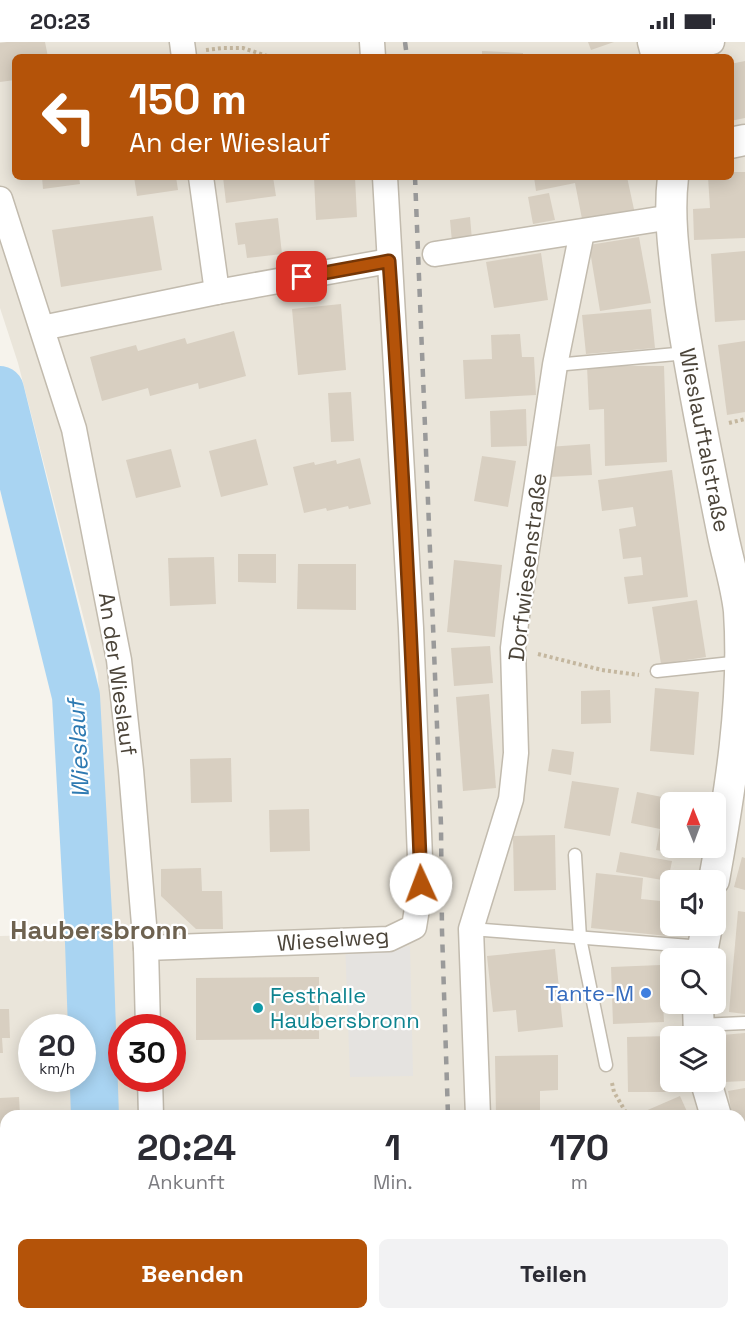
<!DOCTYPE html>
<html lang="de">
<meta charset="utf-8">
<style>
body{margin:0;font-family:"Space Grotesk",sans-serif;background:#f2f2f3;color:#2b2b33;height:100vh;display:flex;flex-direction:column;font-size:22px;white-space:nowrap}
*{box-sizing:border-box;margin:0}
p{font-size:20px;color:#7c7c81}
.icon{flex:none;width:33px;height:33px;fill:none;stroke:currentColor;stroke-width:2;stroke-linecap:round;stroke-linejoin:round}
.map{position:relative;flex:1;overflow:hidden}
.panel{position:absolute;left:0px;top:1068px;width:746px;height:210px;display:flex;flex-direction:column;background:#fff;border-radius:18px 18px 0 0;box-shadow:0 3px 15px #0003}
.panel>*{flex:none}
.guide{position:absolute;left:12px;top:12px;width:722px;height:126px;border-radius:9px;box-shadow:0 3px 15px #0003;background:#b45309;color:#fff;overflow:hidden}
.needle{width:39px;rotate:359deg}
.fabs{position:absolute;left:660px;top:750px;display:grid;gap:12px}
.fabs a{display:grid;place-items:center;width:66px;height:66px;border-radius:9px;background:#fff;box-shadow:0 3px 15px #0003;font-size:30px}
.speed{position:absolute;left:18px;top:972px;display:flex;gap:12px;font-size:30px;font-weight:700;text-align:center}
.speed>*{display:grid;place-content:center;width:78px;height:78px;border-radius:50%;background:#fff;box-shadow:0 3px 15px #0003;line-height:1}
.speed small{font-size:15px;font-weight:400}
.speed .limit{border:9px solid #d22;background:#fff;color:#111}
.pin{position:absolute;display:grid;place-items:center;width:51px;height:51px;color:#fff;margin:-26px;border-radius:12px;box-shadow:0 3px 9px #0006}
.me{position:absolute;width:66px;margin:-33px;rotate:358deg;stroke-linejoin:round;filter:drop-shadow(0 0 4px #0008)}
.turn{display:flex;align-items:center;gap:21px;height:126px;padding:0 18px;font-size:27px}
.turn .icon{width:78px;height:78px;stroke-width:2.5}
.turn b{display:block;font-size:42px;line-height:51px}
.eta{display:flex;justify-content:space-evenly;align-items:center;height:102px;text-align:center}
.eta b{font-size:36px;font-weight:700;line-height:42px}
.cta{display:flex;gap:12px;margin-top:auto;padding:12px 18px}
.cta a{flex:1;height:69px;border-radius:9px;background:#b45309;color:#fff;font-size:24px;font-weight:700;line-height:69px;text-align:center}
.cta a+a{background:#f2f2f3;color:#2b2b33}
.status{display:flex;justify-content:space-between;align-items:center;height:42px;padding:0 30px;background:#fff;direction:ltr}
.status svg{height:16px;fill:currentColor}
.map>svg:first-child{display:block}
</style>
<div class="status"><b>20:23</b><svg viewBox="0 0 49 12"><path d="M0 12V9h3v3zM5 12V6h3v6zM10 12V3h3v9zM15 12V0h3v12zM26 1h20v11H26zM47 4h2v5h-2z"/></svg></div>
<div class="map">
<svg width="745" height="1278" viewBox="0 0 745 1278">
<rect width="100%" height="100%" fill="#f6f3ec"/>
<path fill="#eae5da" fill-rule="evenodd" d="M0,0H745V1278H0V894L110,891L98,632L18,321L0,266ZM15,15H730V135H15ZM670,760H716V806H670ZM670,838H716V884H670ZM670,916H716V962H670ZM32,986H82V1036H32ZM122,986H172V1036H122ZM670,994H716V1040H670ZM6,1074H740V1272H6Z"/>
<polygon fill="#e5e3e0" points="345,899 392,906 410,904 413,1034 350,1035"/>
<g fill="none" stroke-linecap="round" stroke-linejoin="round">
<g stroke="#a9d4f2" stroke-width="48">
<polyline points="0,348 76,654 88,872 95,1074"/>
<polyline points="103,1272 103,1278"/>
</g>
</g>
<g fill="#d8cfc1">
<polygon points="7,0 45,0 48,15 15,15 15,38 0,40 0,1"/>
<polygon points="588,0 614,0 591,8"/>
<polygon points="482,9 523,11 523,15 482,15"/>
<polygon points="745,19 745,76 730,79 730,22"/>
<polygon points="730,130 745,130 745,196 694,198 693,167 710,166 708,135 730,135"/>
<polygon points="42,135 79,135 80,142 43,147"/>
<polygon points="134,135 176,135 178,148 137,154"/>
<polygon points="223,135 273,135 276,154 226,161"/>
<polygon points="314,135 355,135 357,175 316,178"/>
<polygon points="534,135 627,135 635,172 583,182 575,141 536,149"/>
<polygon points="549,151 555,178 533,182 528,155"/>
<polygon points="153,174 162,228 61,245 52,188"/>
<polygon points="470,175 472,198 452,200 450,178"/>
<polygon points="278,176 282,212 247,216 245,202 238,203 235,181"/>
<polygon points="639,195 651,261 600,269 589,203"/>
<polygon points="745,209 745,278 715,280 711,212"/>
<polygon points="541,211 548,258 494,266 486,220"/>
<polygon points="341,262 346,328 298,333 292,267"/>
<polygon points="651,267 655,306 586,312 582,273"/>
<polygon points="234,289 246,334 199,347 198,341 150,354 148,346 102,359 90,315 136,303 138,309 185,296 187,302"/>
<polygon points="520,292 522,315 534,315 536,353 465,357 463,318 492,317 491,293"/>
<polygon points="745,299 745,370 727,373 718,303"/>
<polygon points="587,324 664,324 667,420 605,424 604,367 589,368"/>
<polygon points="351,350 354,399 331,400 328,351"/>
<polygon points="526,367 527,404 491,405 490,369"/>
<polygon points="256,397 268,443 221,455 209,409"/>
<polygon points="590,402 592,433 550,435 548,405"/>
<polygon points="171,407 181,445 136,456 126,418"/>
<polygon points="482,414 516,419 508,465 474,459"/>
<polygon points="360,416 371,462 349,467 348,464 327,469 326,466 304,471 293,425 314,420 315,423 336,418 337,422"/>
<polygon points="672,428 688,555 628,562 624,535 643,533 641,515 623,517 619,487 636,484 633,465 602,469 598,438"/>
<polygon points="238,512 276,512 276,541 238,540"/>
<polygon points="214,515 216,562 170,564 168,516"/>
<polygon points="454,518 502,523 495,595 447,590"/>
<polygon points="298,522 356,522 356,568 297,567"/>
<polygon points="697,558 706,615 661,622 652,565"/>
<polygon points="490,604 493,641 454,644 451,606"/>
<polygon points="655,646 699,650 694,713 650,709"/>
<polygon points="610,648 611,681 581,682 581,649"/>
<polygon points="489,652 496,746 463,749 456,655"/>
<polygon points="552,707 574,710 571,733 548,729"/>
<polygon points="231,716 232,760 191,761 190,717"/>
<polygon points="572,739 619,746 610,794 564,786"/>
<polygon points="637,750 682,759 682,760 670,760 670,806 691,806 689,814 656,808 660,787 631,781"/>
<polygon points="309,767 310,809 270,810 269,768"/>
<polygon points="555,793 556,848 514,849 513,794"/>
<polygon points="620,810 672,819 668,839 616,830"/>
<polygon points="742,815 745,816 745,848 734,845"/>
<polygon points="201,826 202,849 222,849 223,887 196,887 161,854 161,827"/>
<polygon points="596,831 643,836 641,857 670,860 667,894 591,886"/>
<polygon points="738,869 745,870 745,972 729,970"/>
<polygon points="555,907 563,985 518,990 516,968 493,970 487,914"/>
<polygon points="661,923 664,980 613,982 611,925"/>
<polygon points="319,935 319,997 196,998 196,936"/>
<polygon points="0,967 9,967 10,996 2,996 3,1011 0,1011"/>
<polygon points="745,991 745,1039 724,1040 722,993"/>
<polygon points="670,994 670,1040 674,1040 674,1050 628,1050 627,995"/>
<polygon points="558,1013 558,1048 540,1049 540,1074 496,1074 495,1014"/>
<polygon points="745,1046 745,1097 740,1098 740,1074 732,1074 728,1049"/>
<polygon points="680,1054 689,1074 644,1074 643,1070"/>
<polygon points="19,1055 20,1074 6,1074 6,1088 0,1089 0,1056"/>
<polygon points="745,1248 745,1278 683,1278 684,1272 740,1272 740,1249"/>
<polygon points="6,1257 6,1272 19,1272 20,1278 0,1278 0,1258"/>
<rect x="362" y="1272" width="48" height="6"/>
<polygon points="236,1274 236,1278 216,1278 216,1275"/>
</g>
<g fill="none" stroke-linecap="round" stroke-linejoin="round">
<g stroke="#c2bbae" stroke-width="15">
<g id="service">
<polyline points="555,323 687,311"/>
<polyline points="657,629 741,620"/>
<polyline points="575,813 580,896 606,1023"/>
<polyline points="471,887 703,905"/>
<polyline points="699,983 745,981"/>
</g>
</g>
<g stroke="#c2bbae" stroke-width="27">
<g id="minor">
<polyline points="182,0 184,15"/>
<polyline points="372,0 373,15"/>
<polyline points="658,15 712,0"/>
<polyline points="201,135 217,250"/>
<polyline points="0,157 74,387 119,618 131,728 146,906 148,986"/>
<polyline points="435,212 672,175"/>
<polyline points="42,286 217,250 389,219"/>
<polyline points="146,906 389,897 414,885 421,842 411,586 385,135"/>
<polyline points="150,1036 151,1074"/>
<polyline points="478,1074 471,887 511,757 516,711 513,606 516,581 555,323 582,190"/>
<polyline points="156,1272 156,1278"/>
<polyline points="486,1272 486,1278"/>
</g>
</g>
<g stroke="#c2bbae" stroke-width="33">
<g id="tertiary">
<polyline points="653,0 657,15"/>
<polyline points="730,101 745,98"/>
<path d="M673,135C668,177 675,220 680,261C691,338 707,413 722,489C727,515 736,542 739,569C745,659 730,750 714,838"/>
<polyline points="701,916 707,884"/>
<polyline points="698,962 699,994"/>
<polyline points="706,1040 716,1074"/>
<polyline points="740,1140 745,1153"/>
</g>
</g>
<g stroke="#c4b79f" stroke-width="4" stroke-dasharray="3 3" stroke-linecap="butt">
<polyline points="206,8 223,6 243,6 270,15"/>
<polyline points="729,381 745,377"/>
<polyline points="538,612 602,628 639,633"/>
<polyline points="612,1041 614,1050 628,1074"/>
</g>
<use href="#service" stroke="#fff" stroke-width="12"/>
<use href="#minor" stroke="#fff" stroke-width="24"/>
<use href="#tertiary" stroke="#fff" stroke-width="30"/>
<g stroke="#9a9a9a" stroke-width="4.5" stroke-dasharray="8 8" stroke-linecap="butt">
<polyline points="405,0 407,15"/>
<polyline points="415,135 441,783 442,889 448,1074"/>
<polyline points="456,1272 456,1278"/>
</g>
</g>
<g fill="none" stroke-linecap="round" stroke-linejoin="round">
<g stroke="#753606" stroke-width="15">
<path id="route" d="M302,235L389,219C404,427 413,634 421,842"/>
</g>
<use href="#route" stroke="#b45309" stroke-width="10"/>
</g>
<circle fill="#3f7fe0" stroke="#fff" stroke-width="2" cx="646" cy="951" r="6"/>
<circle fill="#0f9aa8" stroke="#fff" stroke-width="2" cx="258" cy="966" r="6"/>
<g text-anchor="middle" dominant-baseline="central" stroke-width="4.5" stroke-linejoin="round" paint-order="stroke">
<g font-size="22" fill="#4b4439" stroke="#fff">
<text transform="translate(705 398) rotate(79)">Wieslauftalstraße</text>
<text transform="translate(527 525) rotate(-83)">Dorfwiesenstraße</text>
<text transform="translate(118 632) rotate(82)">An der Wieslauf</text>
<text transform="translate(333 897) rotate(-4)">Wieselweg</text>
</g>
<g font-size="22" fill="#366cbe" stroke="#fff" text-anchor="end">
<text x="634" y="951">Tante-M</text>
</g>
<g font-size="22" fill="#0d838f" stroke="#fff" text-anchor="start">
<text x="270" y="953">Festhalle<tspan x="270" dy="25">Haubersbronn</tspan></text>
</g>
<g font-size="24" font-style="italic" fill="#2e7ab2" stroke="#fff">
<text transform="translate(78 707) rotate(-93)">Wieslauf</text>
</g>
<g font-size="26" font-weight="bold" fill="#6e6250" stroke="#fff">
<text x="99" y="888">Haubersbronn</text>
</g>
</g>
</svg>
<div class="fabs">
<a><svg class="needle" viewBox="-14 -14 28 28"><path d="M0-13l5 13h-10z" fill="#e53935"/><path d="M0 13l5-13h-10z" fill="#7c7c81"/></svg></a>
<a><svg class="icon" aria-label="sound" viewBox="0 0 24 24"><path d="M4 9h4l5-4v14l-5-4H4zM17 9q2 3 0 6"/></svg></a>
<a><svg class="icon" aria-label="search" viewBox="0 0 24 24"><circle cx="10" cy="10" r="6"/><path d="M15 15l6 6"/></svg></a>
<a><svg class="icon" aria-label="layers" viewBox="0 0 24 24"><path d="M12 4l9 5-9 5-9-5zM3 14l9 5 9-5"/></svg></a>
</div>
<div class="speed"><div>20<small>km/h</small></div><div class="limit">30</div></div>
<div class="pin" style="left:302px;top:235px;background:#d93025"><svg class="icon" aria-label="arrive" viewBox="0 0 24 24"><path d="M6 21V4h12l-3 4 3 4H6"/></svg></div>
<svg class="me" style="left:421px;top:842px" viewBox="-20 -20 40 40"><circle r="19" fill="#fff"/><path d="M0-13L10 11 0 6-10 11z" fill="#b45309"/></svg>
<div class="guide">
<div class="turn"><svg class="icon" aria-label="left" viewBox="0 0 24 24"><path d="M17 20v-9H6M10 6l-5 5 5 5"/></svg><div><b>150 m</b>An der Wieslauf</div></div>
</div>
<section class="panel">
<div class="eta">
<div><b>20:24</b><p>Ankunft</p></div>
<div><b>1</b><p>Min.</p></div>
<div><b>170</b><p>m</p></div>
</div>
<div class="cta"><a>Beenden</a><a>Teilen</a></div>
</section>
</div>
